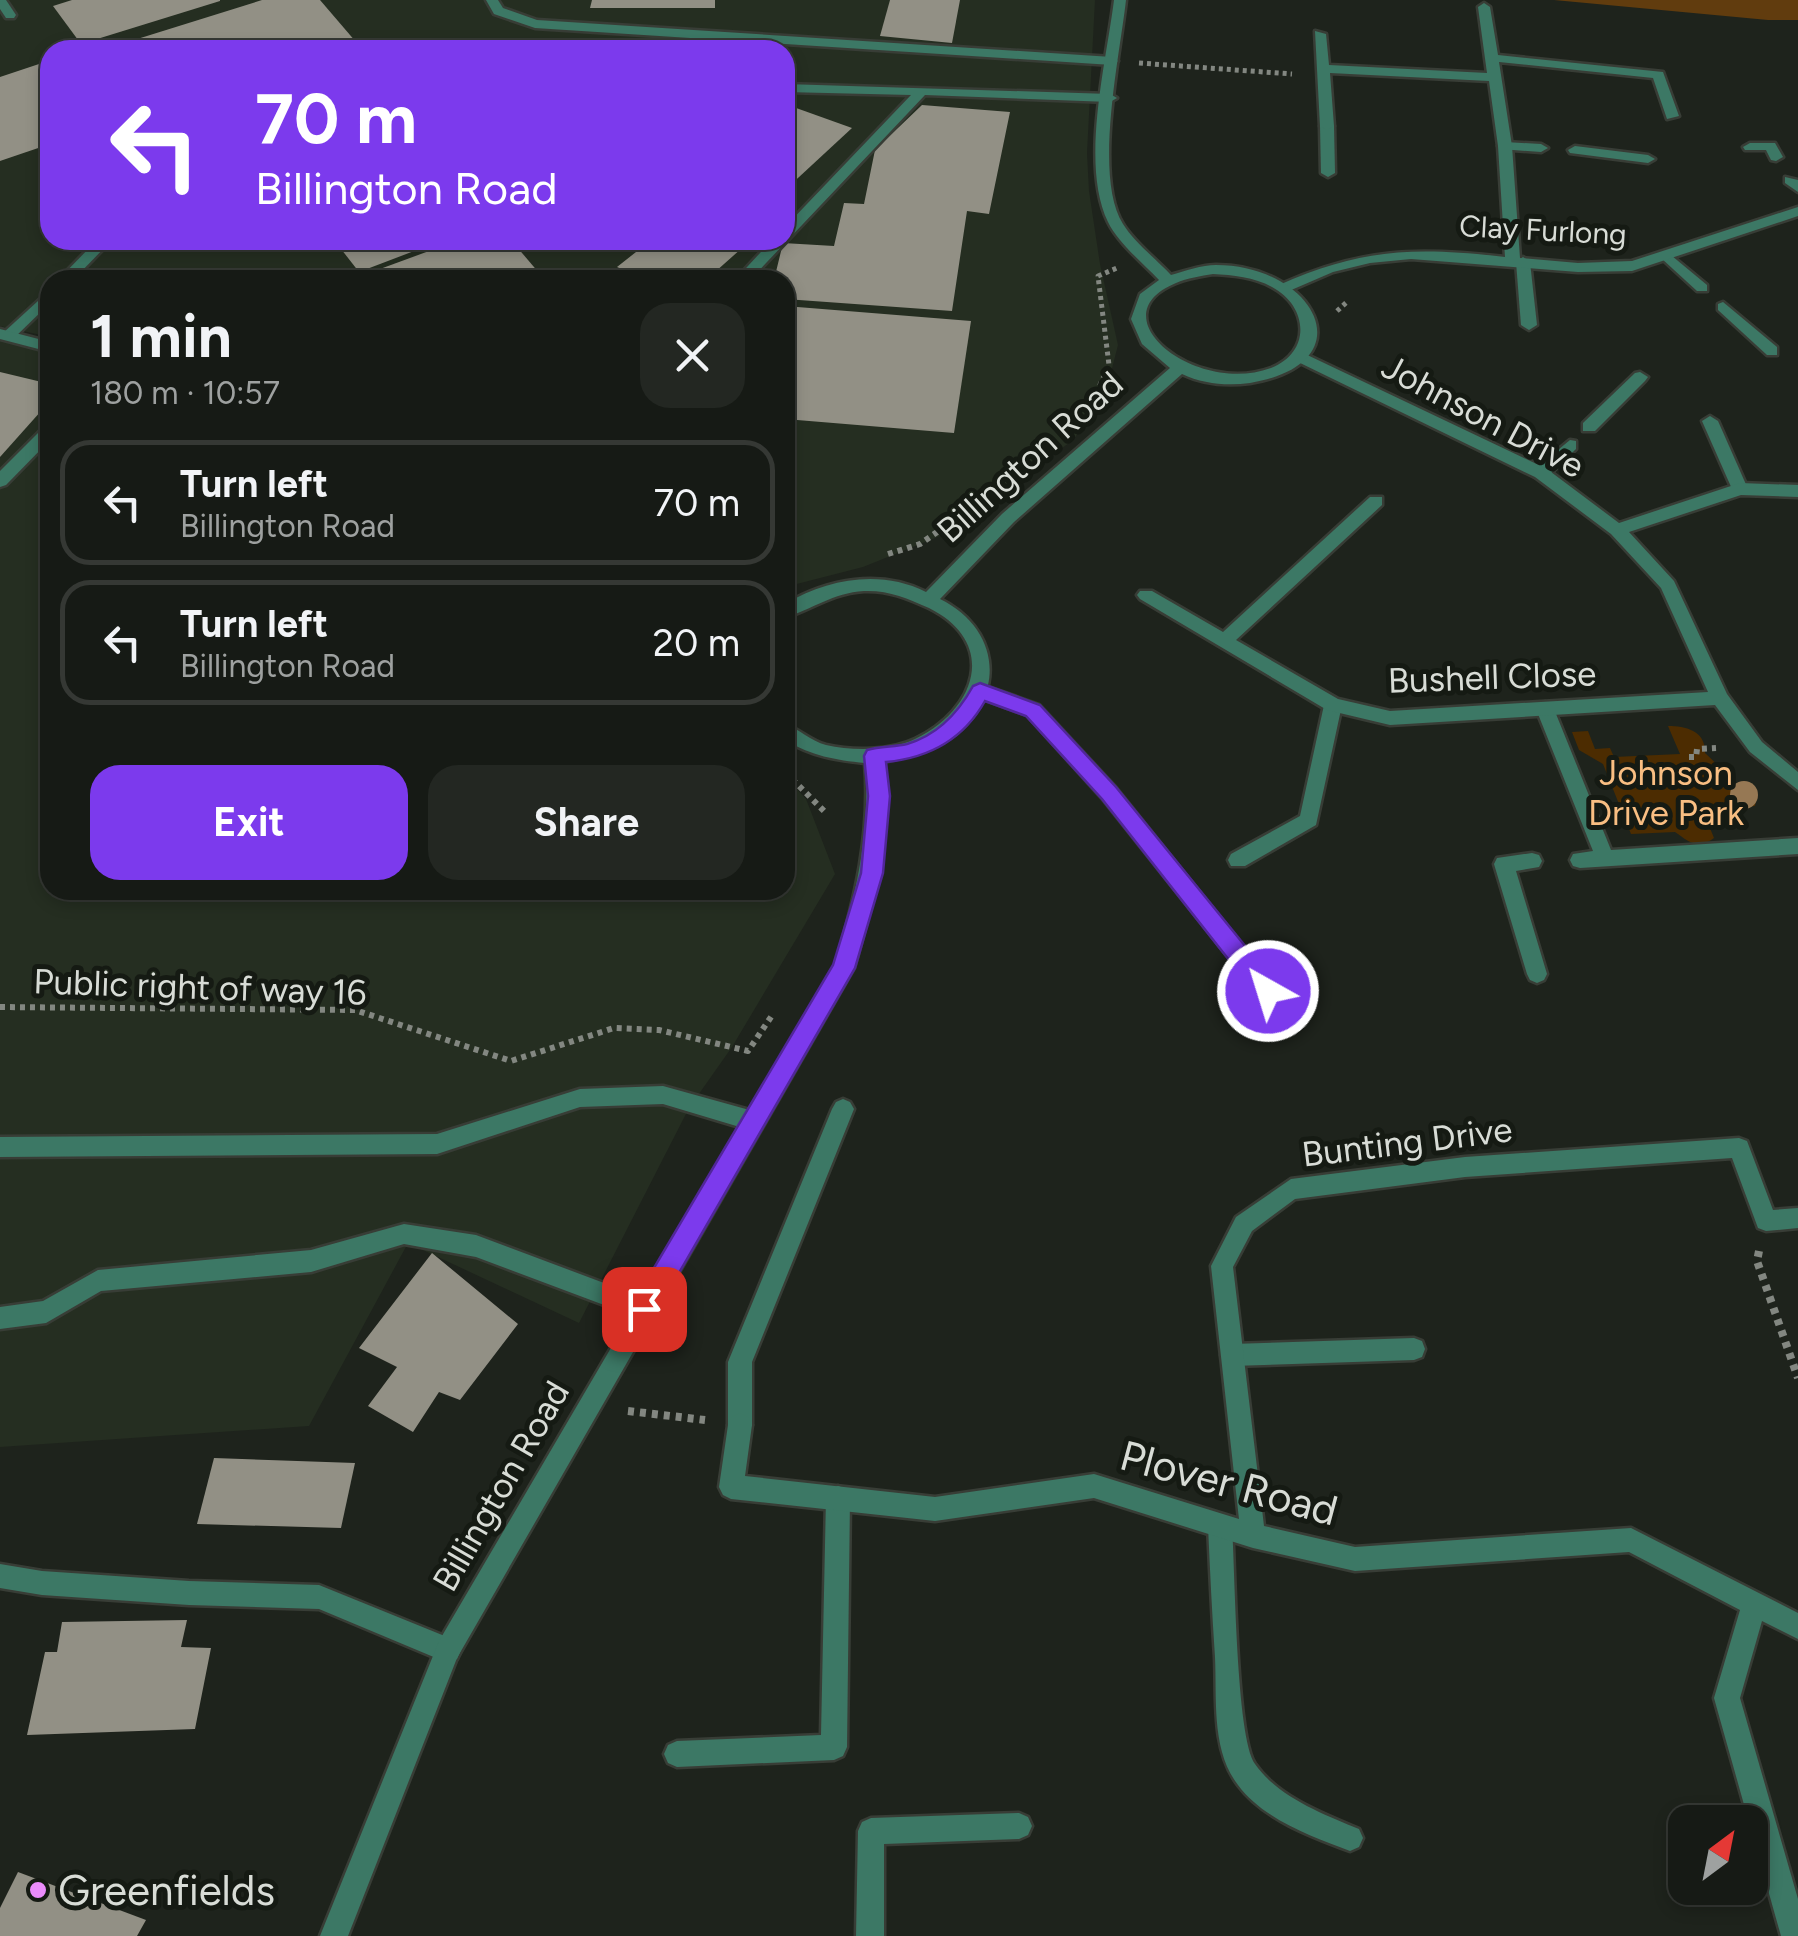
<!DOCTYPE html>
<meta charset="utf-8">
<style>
body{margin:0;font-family:Figtree,sans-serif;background:#232722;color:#f1f3f6;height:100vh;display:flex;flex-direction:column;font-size:38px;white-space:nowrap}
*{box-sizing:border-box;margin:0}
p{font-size:32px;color:#9ea1a0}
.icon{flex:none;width:55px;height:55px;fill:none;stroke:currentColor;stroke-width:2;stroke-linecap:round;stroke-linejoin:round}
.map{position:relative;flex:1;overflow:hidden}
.panel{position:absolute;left:40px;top:270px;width:755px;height:630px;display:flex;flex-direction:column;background:#161a15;border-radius:30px;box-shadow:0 5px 15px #0003,0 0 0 2px #353834}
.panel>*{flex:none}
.banner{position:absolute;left:40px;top:40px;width:755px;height:210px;border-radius:30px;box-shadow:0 5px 15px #0003,0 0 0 2px #353834;background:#7c3aed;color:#fff;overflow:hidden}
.needle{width:65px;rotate:32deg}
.fabs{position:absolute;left:1668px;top:1805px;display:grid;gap:20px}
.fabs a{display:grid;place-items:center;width:100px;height:100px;border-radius:20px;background:#161a15;box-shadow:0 5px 15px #0003,0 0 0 2px #353834;font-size:50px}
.pin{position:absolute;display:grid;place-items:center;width:85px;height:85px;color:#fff;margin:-42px;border-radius:20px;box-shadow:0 5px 15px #0006}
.me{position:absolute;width:110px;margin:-55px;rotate:321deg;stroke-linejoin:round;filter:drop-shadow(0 0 8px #0008)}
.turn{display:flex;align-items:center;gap:35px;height:210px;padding:0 50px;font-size:45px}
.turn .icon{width:130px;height:130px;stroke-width:2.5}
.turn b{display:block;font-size:70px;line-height:85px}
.round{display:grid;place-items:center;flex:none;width:105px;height:105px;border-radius:30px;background:#232722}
.overview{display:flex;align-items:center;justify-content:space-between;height:170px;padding:0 50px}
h1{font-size:60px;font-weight:700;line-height:75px}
.button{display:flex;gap:20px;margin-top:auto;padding:20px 50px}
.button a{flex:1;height:115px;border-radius:30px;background:#7c3aed;color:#fff;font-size:40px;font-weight:700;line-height:115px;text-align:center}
.button a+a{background:#232722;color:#f1f3f6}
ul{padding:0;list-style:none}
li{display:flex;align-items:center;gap:30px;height:125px;margin:0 20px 15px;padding:0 30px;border:5px solid #353834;border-radius:30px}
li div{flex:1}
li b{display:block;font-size:38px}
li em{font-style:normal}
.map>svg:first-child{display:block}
</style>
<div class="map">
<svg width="1798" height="1936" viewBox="0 0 1798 1936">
<rect width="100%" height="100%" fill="#1e231c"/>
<g fill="#252e21" fill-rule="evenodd">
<path d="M0,0H1095L1087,153L1089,191L1100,264L1118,345L1105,396L1073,440L945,534L863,567L785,587V280H50V337L0,326ZM50,50H785V240H50Z"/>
<polygon points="0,332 50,344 50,890 785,890 785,776 806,799 835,874 732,1047 689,1108 579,1323 408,1243 309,1426 0,1447"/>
</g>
<path fill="#4c2c01" d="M1668,726C1686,726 1706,731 1705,753L1724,771L1721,774L1731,786L1745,784L1757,795L1755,806L1703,811L1714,838C1698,850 1689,842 1675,832L1631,834L1603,764L1579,750L1572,732L1588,731L1595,749L1610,748L1614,757L1680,754Z"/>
<polygon fill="#613c0e" points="1554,0 1798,0 1798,20 1768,20"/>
<g fill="#929085">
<polygon points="72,0 220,0 220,1 81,44 53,6"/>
<polygon points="262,0 320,0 362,49 102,50"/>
<polygon points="592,0 715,0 715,8 590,8"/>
<polygon points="890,0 960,0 952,43 880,36"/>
<polygon points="39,64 50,79 50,144 0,161 0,77"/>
<polygon points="785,104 852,128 785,190"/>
<polygon points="922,105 1010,112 989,214 967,211 952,311 785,299 785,280 774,280 783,243 834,246 844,203 864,204 875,150"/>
<polygon points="334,240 443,240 359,272"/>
<polygon points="459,240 511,240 545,280 350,280"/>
<polygon points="608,240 751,240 706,280 647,280 617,267 636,252"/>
<polygon points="785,306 971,321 954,433 785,419"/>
<polygon points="0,372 50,384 50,401 0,457"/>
<polygon points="432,1253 518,1324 460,1400 439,1392 413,1432 368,1406 397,1367 359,1348"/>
<polygon points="214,1458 355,1463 341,1528 197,1524"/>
<polygon points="187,1620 181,1647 211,1648 195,1729 27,1735 45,1652 57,1652 62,1622"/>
<polygon points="18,1872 146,1920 137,1936 0,1936 0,1908"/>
</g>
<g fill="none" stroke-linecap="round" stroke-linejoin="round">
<g stroke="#383d36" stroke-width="5">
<g id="service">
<polygon points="486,0 498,0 503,8 537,20 1112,57 1118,61 1112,65 535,28 494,14"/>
<polygon points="785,84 1110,94 1117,98 1110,102 925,95 750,280 735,280 772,240 785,240 785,227 911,95 785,92"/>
<polygon points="1327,122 1334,126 1335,173 1328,177 1321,173 1320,126"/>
<polygon points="1505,142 1541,144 1548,148 1541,152 1500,149 1498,146"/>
<polygon points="1750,143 1775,143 1783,157 1776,161 1771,160 1766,150 1745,150 1743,147"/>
<polygon points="1575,146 1648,155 1655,159 1648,163 1570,153 1568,150"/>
<polygon points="1785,177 1798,180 1798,192 1785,183"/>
<polygon points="97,240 112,240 73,280 58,280"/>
<polygon points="1666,251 1707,285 1707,291 1697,291 1661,258 1659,255"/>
<polygon points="1523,257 1530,262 1537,325 1529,330 1521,325 1516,262"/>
<polygon points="50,290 50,303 13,339 3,339 3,333"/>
<polygon points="1723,302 1777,347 1777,355 1767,355 1718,310 1718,304"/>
<polygon points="1640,372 1648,377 1645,381 1595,431 1583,431 1583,423 1635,373"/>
<polygon points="1710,416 1718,421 1748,489 1746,493 1734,493 1732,489 1702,421"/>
<polygon points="50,426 50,440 6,485 0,487 0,471 44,427"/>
<polygon points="1570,440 1576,441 1576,449 1547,477 1535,477 1535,469"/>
<polygon points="785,488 794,493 794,501 785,502"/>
<polygon points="980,684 1039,705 1116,788 1274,985 1277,991 1274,997 1267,1000 1260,997 1102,798 1027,715 974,696 971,691"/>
<polygon points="1333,698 1342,705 1316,825 1245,866 1231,866 1228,860 1231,854 1300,816 1324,705"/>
<polygon points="1545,702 1554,709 1611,850 1798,838 1798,854 1580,868 1573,866 1570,860 1573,854 1593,851 1536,709"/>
<polygon points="1532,853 1539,855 1542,861 1539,867 1516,871 1547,974 1544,980 1537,983 1530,980 1527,974 1494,864 1497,858"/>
<polygon points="663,1086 753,1111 760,1114 764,1121 760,1128 753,1131 663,1104 580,1107 437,1154 0,1157 0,1137 437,1134 580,1089"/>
<polygon points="843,1099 850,1102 854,1109 752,1362 752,1425 748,1433 740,1437 732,1433 728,1425 728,1362 832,1109 836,1102"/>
<polygon points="404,1224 476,1235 652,1301 655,1309 652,1317 644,1320 476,1257 404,1244 311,1272 101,1291 46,1323 0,1329 0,1307 43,1301 98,1270 311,1250"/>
<polygon points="1414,1338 1422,1341 1425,1349 1422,1357 1414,1360 1232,1366 1224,1363 1221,1355 1224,1347 1232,1344"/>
<polygon points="838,1486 847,1489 850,1498 847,1747 843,1756 834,1760 677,1767 668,1763 664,1754 668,1745 677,1741 821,1735 826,1498 829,1489"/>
<path d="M1220,1514L1229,1517L1232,1526C1235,1569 1236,1737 1255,1764C1278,1797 1323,1814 1359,1829L1363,1838L1359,1847L1350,1851C1312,1837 1263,1819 1238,1785C1211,1750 1217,1699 1215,1657C1212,1614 1210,1570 1208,1526L1211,1517Z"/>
<polygon points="1019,1813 1028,1817 1032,1826 1028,1835 1019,1839 884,1844 884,1936 856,1936 858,1831 862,1822 871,1818"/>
</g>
</g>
<g stroke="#383d36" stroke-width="5">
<g id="minor">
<polygon points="0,0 6,0 16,15 14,18 6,18 0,9"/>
<path d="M1484,3L1490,7L1498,55L1663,72L1679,116L1667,119L1653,78L1499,62L1512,146L1520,258L1578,263L1632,261L1798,207V216L1632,271L1578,272L1411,259L1370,263L1333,272L1289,291H1279V285C1362,248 1416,247 1505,257L1498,146L1489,81L1330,73L1334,126L1327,130L1320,126L1315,31L1326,34L1329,65L1487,73L1478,7Z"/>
<polygon points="1301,352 1547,469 1619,523 1740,483 1798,485 1798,497 1741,495 1629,532 1674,581 1727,694 1762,742 1798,772 1798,790 1750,752 1715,705 1390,725 1327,710 1140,599 1137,595 1140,591 1152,591 1223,632 1370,497 1382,497 1382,505 1236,640 1338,699 1390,711 1708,692 1661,588 1611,534 1535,477 1296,361 1293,357"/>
<polygon points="1739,1138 1747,1141 1773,1210 1798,1208 1798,1228 1766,1231 1758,1228 1732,1158 1465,1177 1295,1199 1252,1231 1233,1267 1264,1526 1355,1547 1631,1528 1798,1613 1798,1639 1762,1621 1740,1698 1798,1899 1798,1936 1781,1936 1714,1698 1740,1610 1629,1552 1355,1571 1253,1548 1094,1498 935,1521 731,1499 723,1495 719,1487 728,1425 732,1417 740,1413 748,1417 752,1425 745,1476 935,1497 1094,1474 1239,1519 1211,1266 1236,1217 1291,1179 1465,1157"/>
<polygon points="0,1564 42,1571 189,1581 319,1585 457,1641 461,1650 457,1659 448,1663 319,1609 189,1605 42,1595 0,1588"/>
</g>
</g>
<g stroke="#383d36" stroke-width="5">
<g id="tertiary">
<path d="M1114,0H1126C1120,55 1093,177 1123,224C1134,242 1156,259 1171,275C1185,271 1202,265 1216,265C1314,265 1368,363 1250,383C1227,386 1203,384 1182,374L1014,522L940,599C997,627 1008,690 957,733C936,750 909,756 884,762C889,833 874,900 854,968L457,1658L348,1936H320L439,1641L835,966C855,899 871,833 865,763C835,760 812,756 785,740V724C799,729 811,741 826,745C853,751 890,751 915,739C976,710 999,643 929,608C907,598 888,590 864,591C833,593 812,609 785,618V604C828,579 880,569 926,592L1002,514L1170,368L1142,344L1131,319L1140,294L1159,280C1143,263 1118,243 1108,222C1080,164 1106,64 1114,0ZM1213,274C1233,275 1254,277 1272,287C1308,306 1312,352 1271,368C1196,396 1095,316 1176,283C1187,278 1201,276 1213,274Z"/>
<polygon points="0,329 50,342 50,352 0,339"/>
</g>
</g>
<g stroke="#838781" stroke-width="5" stroke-dasharray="4 4" stroke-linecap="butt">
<polyline points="1139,63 1292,74"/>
<polyline points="1337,311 1348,301"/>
<polyline points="1093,400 1109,365 1098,276 1117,268"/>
</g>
<g stroke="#838781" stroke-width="6" stroke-dasharray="5 5" stroke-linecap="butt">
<polyline points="888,554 920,544 960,516"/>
<polyline points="1689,757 1696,757 1697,749 1716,748"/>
<polyline points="785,772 825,812"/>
<polyline points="1683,804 1689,821"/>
<polyline points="0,1007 355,1010 511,1061 614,1028 659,1030 748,1051 773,1014"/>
</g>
<g stroke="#838781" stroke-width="8" stroke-dasharray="6 6" stroke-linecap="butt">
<polyline points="1759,1251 1757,1261 1798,1378"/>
<polyline points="628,1411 705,1420"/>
</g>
<use href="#service" fill="#3c7865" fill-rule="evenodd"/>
<use href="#minor" fill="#3c7865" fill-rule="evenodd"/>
<use href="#tertiary" fill="#3c7865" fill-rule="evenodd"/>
</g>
<circle fill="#967854" cx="1744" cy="795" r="14"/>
<path fill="#7c3aed" stroke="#51269a" stroke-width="2.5" d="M980,683L1040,705L1116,787L1276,984L1279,991L1276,998H1259L1102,799L1026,716L985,701C963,740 929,758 886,762L890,796L883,873L855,968L653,1318L644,1321L635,1318L631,1309L635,1300L833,965L861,873L868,796L864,756L867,750C880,746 894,747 907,744C938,735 958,713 973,686Z"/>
<circle fill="#eb8cfb" stroke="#151a13" stroke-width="4" cx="38" cy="1890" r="10"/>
<g text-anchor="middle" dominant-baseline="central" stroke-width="10" stroke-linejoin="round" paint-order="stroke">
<g font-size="30" fill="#d8dcd6" stroke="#151a13">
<text transform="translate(1543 230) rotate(3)">Clay Furlong</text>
</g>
<g font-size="35" fill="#d8dcd6" stroke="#151a13">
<text transform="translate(1483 416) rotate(28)">Johnson Drive</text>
<text transform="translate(1030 457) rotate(-42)">Billington Road</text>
<text transform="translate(1492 677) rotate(-2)">Bushell Close</text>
<text transform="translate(200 987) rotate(2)">Public right of way 16</text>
<text transform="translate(1407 1142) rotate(-7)">Bunting Drive</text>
<text transform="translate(501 1486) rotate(-60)">Billington Road</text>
</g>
<g font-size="35" fill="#f9be82" stroke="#151a13">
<text x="1666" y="773">Johnson<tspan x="1666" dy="40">Drive Park</tspan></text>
</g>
<g font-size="42" fill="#d8dcd6" stroke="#151a13">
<text transform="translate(1229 1483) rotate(15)">Plover Road</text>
</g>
<g font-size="42" fill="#d8dcd6" stroke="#151a13" text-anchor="start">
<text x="58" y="1890">Greenfields</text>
</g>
</g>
</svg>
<div class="fabs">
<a><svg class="needle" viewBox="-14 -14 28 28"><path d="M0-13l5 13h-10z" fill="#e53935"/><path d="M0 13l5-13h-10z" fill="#9ea1a0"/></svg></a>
</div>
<div class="pin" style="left:644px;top:1309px;background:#d93025"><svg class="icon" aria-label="arrive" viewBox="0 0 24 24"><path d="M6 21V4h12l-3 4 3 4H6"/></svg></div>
<svg class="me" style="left:1268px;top:991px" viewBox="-20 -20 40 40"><circle r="17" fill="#7c3aed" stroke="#fff" stroke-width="3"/><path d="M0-11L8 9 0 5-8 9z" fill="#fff"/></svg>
<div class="banner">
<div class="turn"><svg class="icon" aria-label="left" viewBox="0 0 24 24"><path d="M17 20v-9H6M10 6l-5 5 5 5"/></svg><div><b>70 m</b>Billington Road</div></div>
</div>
<section class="panel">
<div class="overview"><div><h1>1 min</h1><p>180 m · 10:57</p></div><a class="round"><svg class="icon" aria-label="close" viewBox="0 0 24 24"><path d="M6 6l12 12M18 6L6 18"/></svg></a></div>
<ul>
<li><svg class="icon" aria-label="left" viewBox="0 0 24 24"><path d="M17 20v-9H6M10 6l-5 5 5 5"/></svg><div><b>Turn left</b><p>Billington Road</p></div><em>70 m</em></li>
<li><svg class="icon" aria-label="left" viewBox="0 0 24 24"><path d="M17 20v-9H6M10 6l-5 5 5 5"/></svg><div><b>Turn left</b><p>Billington Road</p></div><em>20 m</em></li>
</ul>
<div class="button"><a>Exit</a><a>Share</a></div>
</section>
</div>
